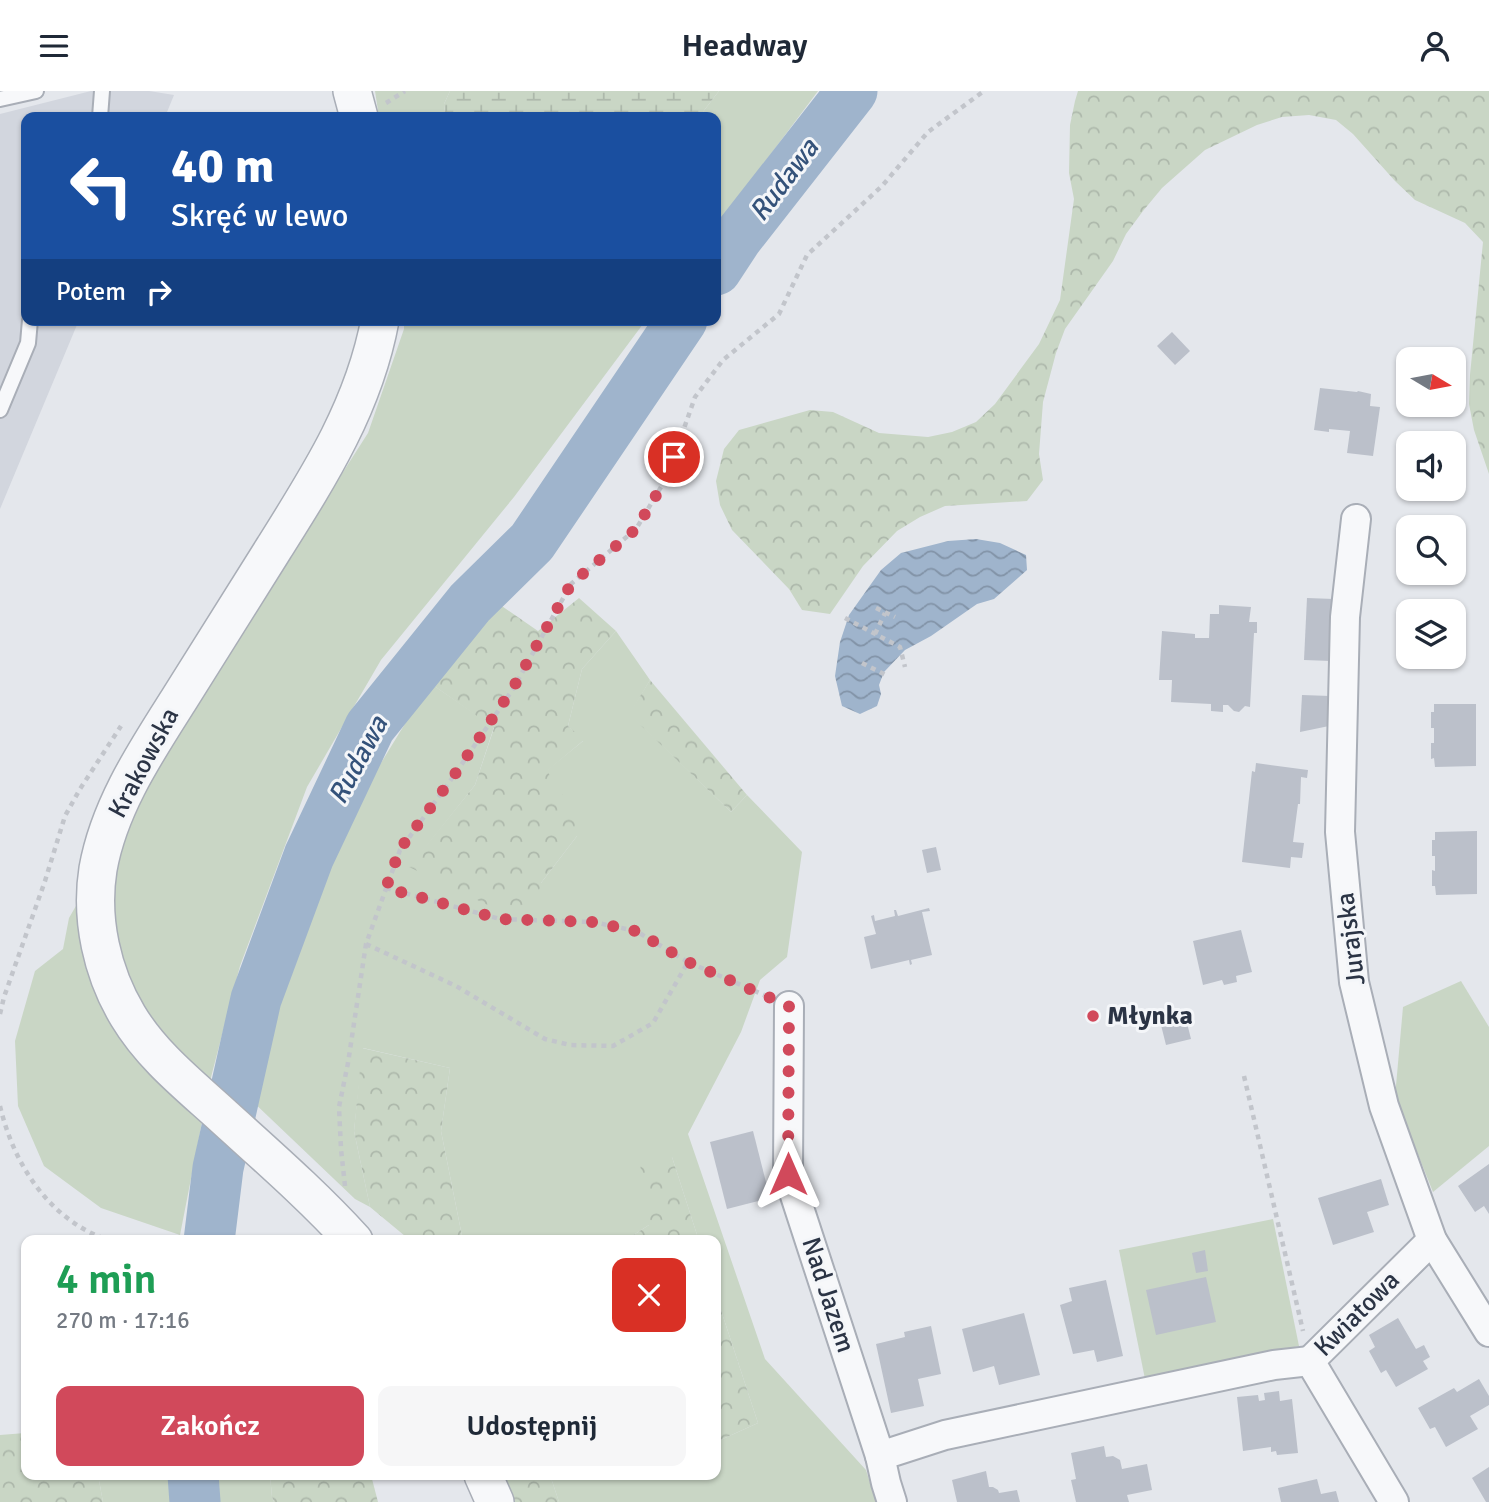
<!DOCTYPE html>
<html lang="pl">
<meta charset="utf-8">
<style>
body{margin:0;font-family:Signika,sans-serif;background:#f6f6f7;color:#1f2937;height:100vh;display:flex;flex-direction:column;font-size:26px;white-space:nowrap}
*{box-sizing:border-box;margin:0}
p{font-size:23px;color:#747a83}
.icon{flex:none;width:38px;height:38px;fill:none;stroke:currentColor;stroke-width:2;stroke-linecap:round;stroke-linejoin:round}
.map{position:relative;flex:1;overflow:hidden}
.side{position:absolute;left:21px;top:1144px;width:700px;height:245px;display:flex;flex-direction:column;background:#fff;border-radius:14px;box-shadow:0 2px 5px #0004}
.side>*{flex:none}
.top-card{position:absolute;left:21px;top:21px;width:700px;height:214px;border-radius:14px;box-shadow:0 2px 5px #0004;background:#1a4fa0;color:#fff;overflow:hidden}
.needle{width:46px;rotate:100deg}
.fabs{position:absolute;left:1396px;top:256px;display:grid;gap:14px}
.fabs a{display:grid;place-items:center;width:70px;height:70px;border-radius:14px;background:#fff;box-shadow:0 2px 5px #0004;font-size:35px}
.pin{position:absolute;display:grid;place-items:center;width:60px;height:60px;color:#fff;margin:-30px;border:4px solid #fff;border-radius:50%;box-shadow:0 2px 7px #0007}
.me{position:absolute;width:77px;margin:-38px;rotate:0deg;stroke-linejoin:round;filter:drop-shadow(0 0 5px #0008)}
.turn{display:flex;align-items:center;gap:24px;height:147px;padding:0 35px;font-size:32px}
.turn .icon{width:91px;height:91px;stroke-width:2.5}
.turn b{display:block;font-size:49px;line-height:60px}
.then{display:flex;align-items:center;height:66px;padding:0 35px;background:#0003;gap:14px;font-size:26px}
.round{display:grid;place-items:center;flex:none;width:74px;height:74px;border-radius:14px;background:#f6f6f7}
.summary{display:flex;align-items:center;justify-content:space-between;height:119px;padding:0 35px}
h1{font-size:42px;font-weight:600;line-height:52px;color:#1e9e55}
.button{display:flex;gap:14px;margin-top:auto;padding:14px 35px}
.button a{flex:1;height:80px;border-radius:14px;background:#d1495b;color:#fff;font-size:28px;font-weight:600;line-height:80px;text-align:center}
.button a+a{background:#f6f6f7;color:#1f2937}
header{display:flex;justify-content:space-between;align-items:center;height:91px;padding:0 35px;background:#fff;font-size:32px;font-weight:600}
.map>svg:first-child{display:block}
</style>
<header><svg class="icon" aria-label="menu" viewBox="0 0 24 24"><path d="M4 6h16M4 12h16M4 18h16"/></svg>Headway<svg class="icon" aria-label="person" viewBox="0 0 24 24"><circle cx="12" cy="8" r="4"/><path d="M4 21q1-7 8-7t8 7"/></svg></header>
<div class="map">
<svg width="1489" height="1411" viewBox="0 0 1489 1411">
<defs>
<pattern id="forest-crowns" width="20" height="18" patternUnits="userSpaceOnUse" patternTransform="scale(1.75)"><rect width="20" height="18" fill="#c9d6c5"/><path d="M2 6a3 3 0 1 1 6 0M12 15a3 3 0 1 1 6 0" fill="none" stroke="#adb8ab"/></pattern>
<pattern id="wetland-marsh" width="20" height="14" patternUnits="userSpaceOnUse" patternTransform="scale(1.75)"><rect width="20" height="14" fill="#c9d6c5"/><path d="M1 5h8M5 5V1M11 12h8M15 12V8" fill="none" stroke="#adb8ab"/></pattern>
<pattern id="water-waves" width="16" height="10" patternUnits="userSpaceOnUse" patternTransform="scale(1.75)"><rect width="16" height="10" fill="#9fb4cc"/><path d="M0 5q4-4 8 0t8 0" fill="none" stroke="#8293a7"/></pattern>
</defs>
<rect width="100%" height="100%" fill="#e4e7ec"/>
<polygon fill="#d2d6de" points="91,0 149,0 174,4 165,26 26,26 26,229 79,229 0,418 0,23"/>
<g fill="#c9d6c5">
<polygon points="375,0 450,0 444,13 445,26 379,26"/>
<polygon points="719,0 818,0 716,136 716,26 699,26"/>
<polygon points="404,229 646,229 514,406 381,569 307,696 240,875 210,990 180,1144 101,1117 44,1075 18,1015 15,950 35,880 63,858 69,827 173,647 368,342 404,238"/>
<polygon points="616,540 650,589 630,623 731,721 747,704 802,761 787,866 760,889 741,941 688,1043 765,1268 866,1379 876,1411 559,1411 550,1384 716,1384 716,1351 758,1332 716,1204 716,1150 699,1150 672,1066 649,1134 624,1150 463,1150 441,1040 450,977 363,957 354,1040 370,1116 355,1108 246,1004 285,872 335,747 430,592 494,636 475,694 410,776 541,792 577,745 546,680 583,650 568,635 582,578"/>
<polygon points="1461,890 1489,936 1489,1055 1433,1101 1395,1006 1403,916"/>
<polygon points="1273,1128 1299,1255 1145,1288 1119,1159"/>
<polygon points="98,1384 173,1384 175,1411 103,1411"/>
<polygon points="175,1384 270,1384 272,1406 274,1411 177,1411"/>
</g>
<g fill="url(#forest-crowns)">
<polygon points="1078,0 1489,0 1489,383 1474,339 1469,313 1470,284 1483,151 1465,132 1415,109 1395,90 1353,43 1336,29 1309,24 1282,26 1257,34 1205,59 1162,97 1143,120 1126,143 1113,170 1065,238 1056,262 1043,311 1039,363 1043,389 1027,410 945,415 920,426 897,440 863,475 830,523 802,519 789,498 732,439 720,414 716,390 724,358 739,339 810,319 833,321 879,342 928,346 952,341 976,331 995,313 1039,253 1060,209 1074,108 1069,82 1070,34 1075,10"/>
<polygon points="579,507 616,540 582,578 568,635 584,649 547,680 578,727 577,745 541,792 536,815 498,819 409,776 475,694 494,637 430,592 496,511 538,540"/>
<polygon points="650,589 747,704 731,721 629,623"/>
<polygon points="362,957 450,977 441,1040 463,1150 411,1150 370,1116 354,1040"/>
<polygon points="672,1066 699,1150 624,1150 649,1134 640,1073"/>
<polygon points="716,1204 758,1332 716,1351"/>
<polygon points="25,1342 26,1342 26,1384 98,1384 103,1411 0,1411 0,1344"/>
<polygon points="270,1384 330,1384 372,1388 378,1411 274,1411 272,1406"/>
<polygon points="502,1384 550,1384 559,1411 513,1411"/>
</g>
<polygon fill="url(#wetland-marsh)" points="450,0 719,0 699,26 445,26 444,13"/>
<polygon fill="url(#water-waves)" points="976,448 1000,452 1026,464 1027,479 994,508 977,513 931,545 905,559 884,581 879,594 881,603 877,615 860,623 842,615 835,585 840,551 849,524 881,479 901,462 948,450"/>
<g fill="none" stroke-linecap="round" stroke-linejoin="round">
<g stroke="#9fb4cc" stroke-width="51">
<polyline points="716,179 737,147 852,0"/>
<polyline points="209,1150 218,1077 256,908 309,765 370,636 470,512 532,451 682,229"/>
<polyline points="193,1384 195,1411"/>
</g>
</g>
<g fill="#bbc0ca">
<polygon points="1172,241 1190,260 1175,274 1157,255"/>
<polygon points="1320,297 1357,301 1358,300 1371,303 1370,315 1380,316 1373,365 1347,362 1350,340 1329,338 1329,341 1314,339"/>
<polygon points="1307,507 1334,508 1331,570 1304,569"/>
<polygon points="1219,514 1251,516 1249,531 1257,531 1257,542 1254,542 1250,616 1245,615 1239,621 1234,620 1228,614 1223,614 1223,621 1211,620 1211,613 1171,611 1172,589 1159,589 1162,540 1195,543 1195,547 1209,547 1210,523 1219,523"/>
<polygon points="1302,604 1330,605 1329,635 1300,641"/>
<polygon points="1434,613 1476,613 1476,675 1435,676 1434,667 1431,668 1431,652 1434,652 1434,637 1431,637 1431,621 1434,621"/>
<polygon points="1256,672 1308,679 1307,687 1301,686 1300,713 1298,713 1293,751 1304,752 1302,767 1291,766 1290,777 1242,771 1252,680 1255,681"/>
<polygon points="1477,740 1477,803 1436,804 1435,795 1432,795 1432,779 1435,780 1435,765 1432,765 1432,749 1435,749 1435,741"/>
<polygon points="936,756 941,779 927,782 922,759"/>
<polygon points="929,817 930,820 922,821 932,864 911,869 912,873 910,874 909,869 871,878 864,846 876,843 871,825 874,824 875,830 895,825 894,819 896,819 898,825"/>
<polygon points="1241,839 1252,881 1236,885 1237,891 1224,894 1222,889 1203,894 1193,850"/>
<polygon points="1185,924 1191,948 1166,954 1160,930"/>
<polygon points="753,1040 770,1107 727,1118 710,1051"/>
<polygon points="1489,1073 1489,1123 1484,1115 1475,1121 1458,1095"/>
<polygon points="1381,1088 1389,1114 1367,1121 1374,1141 1333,1154 1318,1107"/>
<polygon points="1205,1159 1208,1180 1196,1182 1192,1162"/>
<polygon points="1206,1186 1216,1231 1156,1244 1146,1199"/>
<polygon points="1106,1189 1123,1265 1097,1271 1094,1259 1073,1263 1060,1214 1072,1210 1069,1197"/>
<polygon points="1024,1222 1040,1284 999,1294 994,1275 973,1281 962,1238"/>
<polygon points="1398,1227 1416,1258 1424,1254 1430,1266 1423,1270 1428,1278 1396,1296 1386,1279 1381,1282 1369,1260 1375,1256 1369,1244"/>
<polygon points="931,1235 941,1283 918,1288 924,1315 891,1322 876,1253 905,1246 904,1241"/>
<polygon points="1479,1288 1489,1305 1489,1314 1470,1325 1478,1338 1446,1356 1435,1336 1430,1338 1418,1317 1454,1297 1457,1301"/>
<polygon points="1279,1300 1280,1310 1292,1308 1298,1362 1277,1364 1276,1360 1271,1361 1271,1356 1243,1360 1237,1306 1258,1304 1259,1310 1265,1309 1264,1302"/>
<polygon points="1104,1355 1106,1366 1113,1365 1120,1369 1122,1378 1147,1373 1152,1399 1127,1404 1129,1411 1076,1411 1071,1389 1076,1388 1071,1362"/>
<polygon points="1489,1376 1489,1411 1486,1411 1472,1387"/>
<polygon points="986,1380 989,1396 993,1396 998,1399 999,1402 1017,1399 1020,1411 957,1411 952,1389"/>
<polygon points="1317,1388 1321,1403 1336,1400 1339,1411 1281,1411 1278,1397"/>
</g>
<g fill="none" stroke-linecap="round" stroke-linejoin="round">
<g stroke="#a9aeb7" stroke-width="18">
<g id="service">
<polyline points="0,8 36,0"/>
<polyline points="100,26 102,0"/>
<polyline points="0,319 28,252 30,229"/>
</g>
</g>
<g stroke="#a9aeb7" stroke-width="32">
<g id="minor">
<polyline points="1356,428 1345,526 1340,741 1354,891 1384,1015 1432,1149 1489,1241"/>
<polyline points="789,915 788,1083 880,1365"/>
<polyline points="892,1411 886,1392 880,1365 945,1344 1274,1274 1310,1270"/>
<polyline points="1394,1411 1310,1270 1432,1149"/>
</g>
</g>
<g stroke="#a9aeb7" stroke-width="40">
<g id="tertiary">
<polyline points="352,0 359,26"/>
<path d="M354,1150C313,1105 267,1065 223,1025C189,994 152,965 128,925C102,882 90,828 98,778C109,716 145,662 178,610C210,559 242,508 274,457C320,384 364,315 380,229"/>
<polyline points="483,1384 495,1411"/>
</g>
</g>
<g stroke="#c2c5cb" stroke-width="4.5" stroke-dasharray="5 5" stroke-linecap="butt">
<polyline points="386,12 405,0"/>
<polyline points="876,517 895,526"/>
<polyline points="845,527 900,556 905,576"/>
<polyline points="875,543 885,522"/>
<polyline points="862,572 886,584"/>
<polyline points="386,797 500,828 593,831 636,840 688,871"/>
<polyline points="366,853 456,895 545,948 570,954 613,955 653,932 688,871 764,904"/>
<polyline points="0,923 4,906 45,790 65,725 80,698 121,635"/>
<polyline points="1244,985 1303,1240"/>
<path d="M0,1015C14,1075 51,1131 111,1150"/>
<polyline points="345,1095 341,1058 339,1016 348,972 366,853 400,759 453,686 513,598 571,493 636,438 667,386 695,306 723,269 779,223 807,164 882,95 928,41 984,0"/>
</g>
<use href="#service" stroke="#f7f8fa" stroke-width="14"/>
<use href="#minor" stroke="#f7f8fa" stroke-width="28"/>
<use href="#tertiary" stroke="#f7f8fa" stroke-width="37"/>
</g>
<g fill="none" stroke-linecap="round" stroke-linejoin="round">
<polyline stroke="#d1495b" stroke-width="12" stroke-dasharray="0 21.6" points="674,366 667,386 636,438 571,493 513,597 453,686 400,758 386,797 500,828 593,831 636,840 688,871 789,915 788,1083"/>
</g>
<circle fill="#d1495b" stroke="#f4f6f9" stroke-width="2.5" cx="1093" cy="925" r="7"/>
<g text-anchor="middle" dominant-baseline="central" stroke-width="6" stroke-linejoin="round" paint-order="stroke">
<g font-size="26" fill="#2b3445" stroke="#f4f6f9">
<text transform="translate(144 672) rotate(-62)">Krakowska</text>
<text transform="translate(1351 848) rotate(-97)">Jurajska</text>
<text transform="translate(828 1204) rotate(72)">Nad Jazem</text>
<text transform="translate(1357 1223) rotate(-45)">Kwiatowa</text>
</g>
<g font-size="26" font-weight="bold" fill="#2b3445" stroke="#f4f6f9" text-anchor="start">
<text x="1107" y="925">Młynka</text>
</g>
<g font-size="28" font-style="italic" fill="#34527a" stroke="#f4f6f9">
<text transform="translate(784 89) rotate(-53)">Rudawa</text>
<text transform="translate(358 669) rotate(-62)">Rudawa</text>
</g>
</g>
</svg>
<div class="fabs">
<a><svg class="needle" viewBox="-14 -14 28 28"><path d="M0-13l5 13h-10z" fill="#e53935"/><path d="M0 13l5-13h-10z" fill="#747a83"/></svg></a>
<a><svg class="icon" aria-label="sound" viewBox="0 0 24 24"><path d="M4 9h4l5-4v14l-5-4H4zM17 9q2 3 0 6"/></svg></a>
<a><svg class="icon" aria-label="search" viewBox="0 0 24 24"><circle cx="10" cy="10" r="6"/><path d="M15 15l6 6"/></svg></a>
<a><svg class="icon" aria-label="layers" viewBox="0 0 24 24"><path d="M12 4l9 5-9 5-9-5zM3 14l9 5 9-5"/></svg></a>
</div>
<div class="pin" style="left:674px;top:366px;background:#d93025"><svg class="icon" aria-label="arrive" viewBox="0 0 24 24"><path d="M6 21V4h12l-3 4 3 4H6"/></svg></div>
<svg class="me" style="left:788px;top:1083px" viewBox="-20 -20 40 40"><path d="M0-17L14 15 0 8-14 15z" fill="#d1495b" stroke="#fff" stroke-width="4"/></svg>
<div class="top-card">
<div class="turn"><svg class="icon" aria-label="left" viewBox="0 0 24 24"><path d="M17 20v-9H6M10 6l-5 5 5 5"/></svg><div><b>40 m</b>Skręć w lewo</div></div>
<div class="then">Potem<svg class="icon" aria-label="right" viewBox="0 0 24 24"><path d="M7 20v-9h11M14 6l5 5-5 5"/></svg></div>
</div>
<section class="side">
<div class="summary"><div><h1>4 min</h1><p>270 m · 17:16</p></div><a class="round" style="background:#d93025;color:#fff"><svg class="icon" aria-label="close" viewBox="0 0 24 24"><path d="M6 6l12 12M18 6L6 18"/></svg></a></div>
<div class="button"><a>Zakończ</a><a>Udostępnij</a></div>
</section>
</div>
